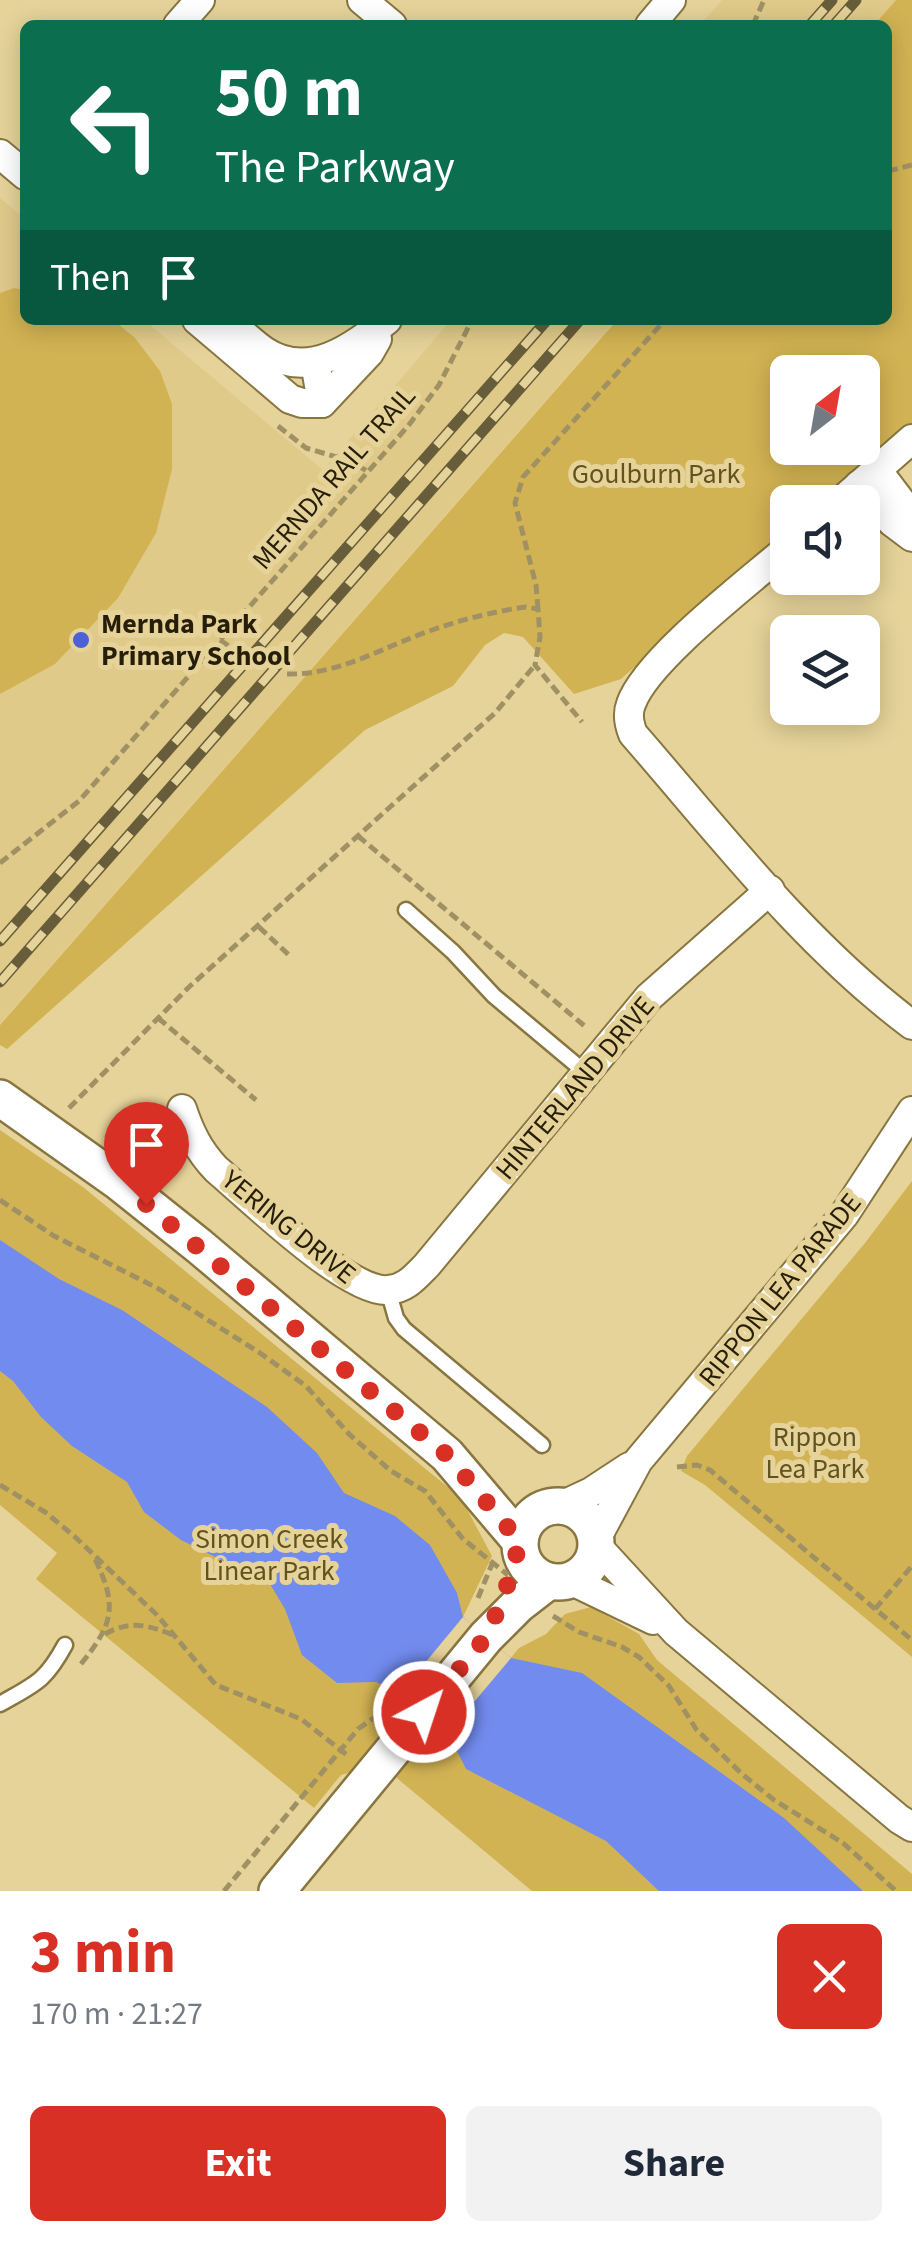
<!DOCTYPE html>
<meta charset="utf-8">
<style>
body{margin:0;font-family:"Source Sans 3",sans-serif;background:#f2f2f3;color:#1f2937;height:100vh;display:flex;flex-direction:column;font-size:38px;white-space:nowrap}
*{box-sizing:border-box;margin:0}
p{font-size:32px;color:#747a83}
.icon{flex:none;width:55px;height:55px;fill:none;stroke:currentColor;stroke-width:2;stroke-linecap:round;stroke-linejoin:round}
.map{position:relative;height:1891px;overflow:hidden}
.sheet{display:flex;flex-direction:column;background:#fff;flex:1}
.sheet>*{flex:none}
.guide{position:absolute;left:20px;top:20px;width:872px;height:305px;border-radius:15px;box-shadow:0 5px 25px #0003;background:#0b6e4f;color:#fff;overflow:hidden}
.needle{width:65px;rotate:31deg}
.buttons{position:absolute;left:770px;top:355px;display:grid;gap:20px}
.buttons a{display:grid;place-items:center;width:110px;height:110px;border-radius:15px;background:#fff;box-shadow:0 5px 25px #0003;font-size:50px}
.pin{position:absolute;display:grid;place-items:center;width:85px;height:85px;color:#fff;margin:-102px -42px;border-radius:50% 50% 50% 0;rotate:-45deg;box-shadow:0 0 10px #0007}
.pin .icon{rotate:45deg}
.me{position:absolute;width:110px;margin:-55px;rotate:40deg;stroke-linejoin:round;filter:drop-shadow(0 0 8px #0008)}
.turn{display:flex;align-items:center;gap:35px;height:210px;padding:0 30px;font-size:45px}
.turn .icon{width:130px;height:130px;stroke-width:2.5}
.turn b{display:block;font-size:70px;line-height:85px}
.then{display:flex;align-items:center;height:95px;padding:0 30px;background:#0003;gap:20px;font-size:38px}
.round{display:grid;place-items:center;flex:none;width:105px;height:105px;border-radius:15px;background:#f2f2f3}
.overview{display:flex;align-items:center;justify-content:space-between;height:170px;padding:0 30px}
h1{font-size:60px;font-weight:700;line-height:75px;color:#d93025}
.button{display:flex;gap:20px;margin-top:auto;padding:20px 30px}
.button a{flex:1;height:115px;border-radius:15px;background:#d93025;color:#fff;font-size:40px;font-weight:700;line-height:115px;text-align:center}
.button a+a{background:#f2f2f3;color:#1f2937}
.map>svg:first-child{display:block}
</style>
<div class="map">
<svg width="912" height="1891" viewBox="0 0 912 1891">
<rect width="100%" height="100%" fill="#e6d39a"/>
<g fill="#e0ca8a">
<polygon points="722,0 896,0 874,25 700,25"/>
<polygon points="0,198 25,219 25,320 144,320 323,470 451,320 616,320 0,1024"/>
</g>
<g fill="#d2b353" fill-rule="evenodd">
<path d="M896,0H912V423L822,502H788L787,532L621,679L574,694L523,637L504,633L485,645L453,686L365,730L7,1049L0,1045V1025L617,320H888V25H874ZM788,372H862V448H788Z"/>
<polygon points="14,288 25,290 25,320 113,320 135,338 160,371 172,404 172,469 156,533 118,598 55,664 0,694 0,293"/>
<polygon points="0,1130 83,1187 461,1498 492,1556 463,1617 401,1694 412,1703 356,1771 341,1775 314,1808 36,1579 57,1553 0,1505"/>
<polygon points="912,1181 912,1657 705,1485 681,1471 687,1456 865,1243"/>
<polygon points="591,1607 639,1634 657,1660 912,1874 912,1891 532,1891 392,1774 436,1722 449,1732 519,1648 546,1634 565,1614"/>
</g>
<polygon fill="#728bee" points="0,1240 59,1279 122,1310 267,1407 317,1453 344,1493 395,1516 430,1545 457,1593 463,1617 505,1653 511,1658 582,1673 784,1818 863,1891 659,1891 606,1841 466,1769 448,1733 400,1693 376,1682 337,1683 302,1655 285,1609 270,1584 181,1540 144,1512 127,1482 72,1446 41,1417 13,1381 0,1371"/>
<polygon fill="#e6d39a" points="463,1617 511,1658 448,1733 400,1693"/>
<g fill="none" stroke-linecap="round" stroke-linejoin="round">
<g stroke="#887640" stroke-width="19">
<g id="service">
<polyline points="406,910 453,952 494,996 586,1073"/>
<polyline points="388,1290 396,1318 404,1329 542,1445"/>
<path d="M0,1704C35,1684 45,1682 65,1645"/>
</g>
</g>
<g stroke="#887640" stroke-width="32">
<g id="minor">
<polyline points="362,0 392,25"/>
<polyline points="178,25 200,0"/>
<polyline points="650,25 671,0"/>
<polyline points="0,154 25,175"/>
<polyline points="197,320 290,399 302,403 322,403 315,362"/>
<path d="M227,320C239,330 251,342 264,351C309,381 353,347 387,320"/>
<polyline points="322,403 369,353 377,339"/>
<polyline points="877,470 912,516"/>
<polyline points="859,485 892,522 912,537"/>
<polyline points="840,502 912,439"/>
<path d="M788,548C749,582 646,660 631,704C627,714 629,724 633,734C721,835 804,944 912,1025"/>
<path d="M182,1109C190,1133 199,1151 216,1169C249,1197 349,1294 388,1290C406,1289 416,1276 427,1265L649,997L770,890"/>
<polyline points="561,1506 591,1492 629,1467"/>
<polyline points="596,1539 638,1461 844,1215 912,1111"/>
<polyline points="596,1545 676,1632 899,1819 912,1827"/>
<polyline points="570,1580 653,1620"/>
</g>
</g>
<g stroke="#887640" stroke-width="40">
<g id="tertiary">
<polyline points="0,1098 120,1183 199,1246 447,1455 520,1541"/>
<circle cx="558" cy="1544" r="38"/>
<polyline points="277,1891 486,1637 518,1605 549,1581"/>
</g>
</g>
<g stroke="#a09165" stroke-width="5" stroke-dasharray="10 5" stroke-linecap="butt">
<polyline points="753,25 764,0"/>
<polyline points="888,171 912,165"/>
<polyline points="278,426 306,448 350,461 367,471"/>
<polyline points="538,609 536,585 515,503 523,477 665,320"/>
<polyline points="220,640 236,651"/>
<path d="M287,674C330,675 367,656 406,640C442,625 487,612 526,607L538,609L540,637L535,665L582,722"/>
<polyline points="358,836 587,1028"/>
<polyline points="0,863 79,801 408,426 439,385 472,320"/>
<polyline points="259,927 290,956"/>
<polyline points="158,1018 256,1100"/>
<polyline points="69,1108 189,987 495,713 535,665"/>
<polyline points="0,1200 54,1236 159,1289 260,1353 306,1386 349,1434 391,1471 425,1491 463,1539 508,1575"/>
<polyline points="677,1467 697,1465 710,1470 912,1640"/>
<polyline points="0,1485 45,1512 74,1536 157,1615 216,1685 301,1719 347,1755"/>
<polyline points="478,1598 492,1564"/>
<polyline points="875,1609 912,1566"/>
<polyline points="553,1616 579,1632 622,1647 639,1657 669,1686 696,1729 742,1774 774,1800 843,1843 896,1891"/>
<path d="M105,1634C130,1620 148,1625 173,1635"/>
<path d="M81,1664C114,1623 118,1606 94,1557"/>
<polyline points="224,1891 358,1729 378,1715"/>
</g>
<use href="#service" stroke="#fff" stroke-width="14"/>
<use href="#minor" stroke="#fff" stroke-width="28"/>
<use href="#tertiary" stroke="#fff" stroke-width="35"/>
<g stroke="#685d3a" stroke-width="11">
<g id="rail">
<polyline points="810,25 832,0"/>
<polyline points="834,25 856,0"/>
<polyline points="0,941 547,320"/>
<polyline points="0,982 580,320"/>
</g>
</g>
<use href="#rail" stroke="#e6d39a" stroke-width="8" stroke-dasharray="22" stroke-linecap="butt"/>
</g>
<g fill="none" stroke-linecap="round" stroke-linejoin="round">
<polyline stroke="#d93025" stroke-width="18" stroke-dasharray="0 32.4" points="146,1204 447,1455 520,1542 504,1596 486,1637 424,1712"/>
</g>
<circle fill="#4b61d5" stroke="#e6d39a" stroke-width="4" cx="81" cy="640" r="10"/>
<g text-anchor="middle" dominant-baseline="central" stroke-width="10" stroke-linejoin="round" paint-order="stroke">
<g font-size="28" fill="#62521e" stroke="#e6d39a">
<text x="656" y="474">Goulburn Park</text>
<text x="815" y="1437">Rippon<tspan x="815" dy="32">Lea Park</tspan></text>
<text x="269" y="1539">Simon Creek<tspan x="269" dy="32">Linear Park</tspan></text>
</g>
<g font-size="28" fill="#261e08" stroke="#e6d39a">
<text transform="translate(334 478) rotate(-49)">MERNDA RAIL TRAIL</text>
<text transform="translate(575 1088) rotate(-50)">HINTERLAND DRIVE</text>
<text transform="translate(289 1227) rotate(39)">YERING DRIVE</text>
<text transform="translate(780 1290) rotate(-51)">RIPPON LEA PARADE</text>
</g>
<g font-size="28" font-weight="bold" fill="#261e08" stroke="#e6d39a" text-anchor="start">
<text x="101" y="624">Mernda Park<tspan x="101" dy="32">Primary School</tspan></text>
</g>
</g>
</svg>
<div class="buttons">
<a><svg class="needle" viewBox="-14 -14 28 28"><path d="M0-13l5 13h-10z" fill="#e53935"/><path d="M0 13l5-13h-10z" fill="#747a83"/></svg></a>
<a><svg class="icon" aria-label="sound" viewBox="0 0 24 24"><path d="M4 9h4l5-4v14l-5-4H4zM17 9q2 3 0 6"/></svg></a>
<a><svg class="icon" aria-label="layers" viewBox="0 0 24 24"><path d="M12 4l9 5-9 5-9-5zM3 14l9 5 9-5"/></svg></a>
</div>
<div class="pin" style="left:146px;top:1204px;background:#d93025"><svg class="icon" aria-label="arrive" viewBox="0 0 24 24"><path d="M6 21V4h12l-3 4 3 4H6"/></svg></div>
<svg class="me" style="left:424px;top:1712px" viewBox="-20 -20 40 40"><circle r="17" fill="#d93025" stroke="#fff" stroke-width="3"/><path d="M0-11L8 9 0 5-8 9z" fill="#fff"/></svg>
<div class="guide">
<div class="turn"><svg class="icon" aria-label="left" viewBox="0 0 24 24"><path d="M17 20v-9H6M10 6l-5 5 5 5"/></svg><div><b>50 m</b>The Parkway</div></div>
<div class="then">Then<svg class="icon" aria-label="arrive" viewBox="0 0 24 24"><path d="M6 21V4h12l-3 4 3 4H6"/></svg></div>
</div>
</div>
<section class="sheet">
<div class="overview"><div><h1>3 min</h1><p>170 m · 21:27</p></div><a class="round" style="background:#d93025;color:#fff"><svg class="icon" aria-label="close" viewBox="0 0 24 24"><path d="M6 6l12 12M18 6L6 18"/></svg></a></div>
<div class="button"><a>Exit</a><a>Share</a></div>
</section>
